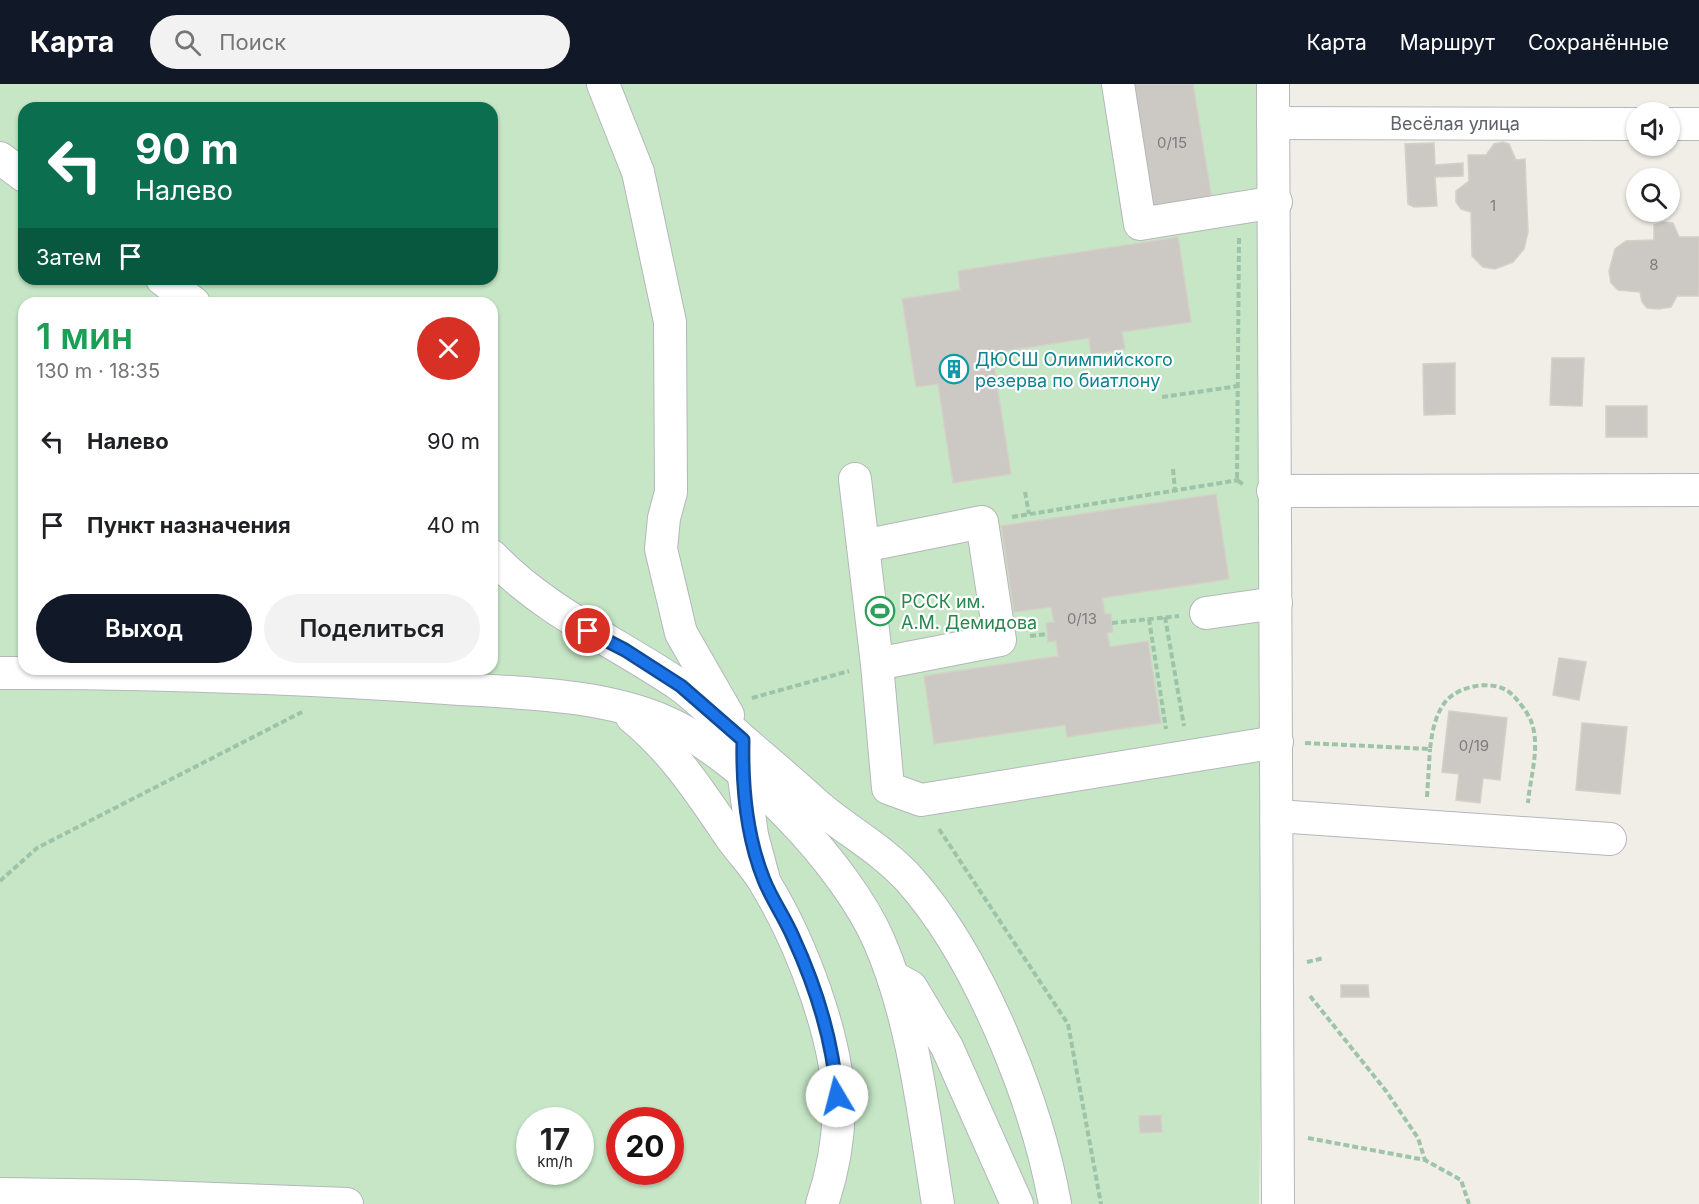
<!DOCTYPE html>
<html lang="ru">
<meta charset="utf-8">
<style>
body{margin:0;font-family:Inter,sans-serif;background:#f2f2f2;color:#202124;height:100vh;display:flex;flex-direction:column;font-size:22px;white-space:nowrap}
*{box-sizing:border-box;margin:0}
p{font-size:20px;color:#757577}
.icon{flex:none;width:33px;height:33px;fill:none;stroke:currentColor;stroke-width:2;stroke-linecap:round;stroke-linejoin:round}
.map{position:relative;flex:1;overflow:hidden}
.drawer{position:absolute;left:18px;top:213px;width:480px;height:378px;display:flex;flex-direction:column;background:#fff;border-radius:18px;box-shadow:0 2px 4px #0004}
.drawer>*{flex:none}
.banner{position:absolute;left:18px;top:18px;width:480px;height:183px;border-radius:18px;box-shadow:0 2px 4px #0004;background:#0b6e4f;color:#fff;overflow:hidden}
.buttons{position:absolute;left:1626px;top:18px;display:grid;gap:12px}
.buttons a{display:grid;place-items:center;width:54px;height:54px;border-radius:50%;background:#fff;box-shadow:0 2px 4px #0004;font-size:30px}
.speed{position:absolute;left:516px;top:1023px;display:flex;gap:12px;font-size:30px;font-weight:700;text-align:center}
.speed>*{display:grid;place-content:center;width:78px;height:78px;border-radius:50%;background:#fff;box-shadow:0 2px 4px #0004;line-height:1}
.speed small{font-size:15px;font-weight:400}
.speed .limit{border:9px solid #d22;background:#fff;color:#111}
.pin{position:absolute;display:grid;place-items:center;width:51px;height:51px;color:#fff;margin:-26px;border:3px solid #fff;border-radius:50%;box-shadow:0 2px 6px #0007}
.me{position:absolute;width:66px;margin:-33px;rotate:352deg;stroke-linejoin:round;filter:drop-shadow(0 0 4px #0008)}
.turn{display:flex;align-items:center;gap:21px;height:126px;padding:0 18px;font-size:27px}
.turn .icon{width:78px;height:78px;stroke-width:2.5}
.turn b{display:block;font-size:42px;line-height:51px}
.then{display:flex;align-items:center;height:57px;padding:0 18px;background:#0003;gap:12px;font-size:22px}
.round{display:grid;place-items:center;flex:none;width:63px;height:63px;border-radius:32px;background:#f2f2f2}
.head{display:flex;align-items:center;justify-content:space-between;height:102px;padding:0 18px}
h1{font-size:36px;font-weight:600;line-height:45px;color:#1e9e55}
.primary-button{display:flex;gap:12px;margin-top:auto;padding:12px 18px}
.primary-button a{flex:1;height:69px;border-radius:36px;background:#111827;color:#fff;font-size:24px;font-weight:600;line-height:69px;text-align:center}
.primary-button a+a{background:#f2f2f2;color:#202124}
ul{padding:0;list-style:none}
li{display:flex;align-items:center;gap:18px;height:84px;padding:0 18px}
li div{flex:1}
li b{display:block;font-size:22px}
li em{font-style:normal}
header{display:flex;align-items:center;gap:36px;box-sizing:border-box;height:84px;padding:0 30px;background:#111827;color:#fff}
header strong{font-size:28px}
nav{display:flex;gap:33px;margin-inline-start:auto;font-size:21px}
.search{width:420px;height:54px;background:#f2f2f2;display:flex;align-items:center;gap:15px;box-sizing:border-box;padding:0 21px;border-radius:33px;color:#757577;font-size:22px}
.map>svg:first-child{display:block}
</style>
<header>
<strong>Карта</strong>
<div class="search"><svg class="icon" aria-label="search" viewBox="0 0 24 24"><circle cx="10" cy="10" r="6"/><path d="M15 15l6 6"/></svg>Поиск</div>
<nav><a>Карта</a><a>Маршрут</a><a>Сохранённые</a></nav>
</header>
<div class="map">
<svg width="1699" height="1120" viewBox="0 0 1699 1120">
<rect width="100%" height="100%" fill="#f0eee7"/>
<path fill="#c6e6c6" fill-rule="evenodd" d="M0,0H1258L1270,469L1259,1120H0ZM24,24H492V195H24ZM24,219H492V585H24ZM530,1036H580V1088H530ZM620,1036H670V1088H620Z"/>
<g fill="#ccc9c4" stroke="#d5d0c6" stroke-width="1.5">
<polygon points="1133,0 1193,0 1212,116 1152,125"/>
<polygon points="1503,58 1509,60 1516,76 1525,75 1528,148 1524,165 1513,178 1495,185 1483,183 1472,172 1471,128 1461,125 1456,118 1456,107 1469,97 1468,71 1486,71 1494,60"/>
<polygon points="1434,59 1435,81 1463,79 1463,92 1435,93 1437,122 1414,123 1408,120 1405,60"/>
<polygon points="1664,138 1673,139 1679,153 1699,153 1699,212 1677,212 1671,223 1659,225 1647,224 1642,218 1640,208 1618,206 1611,199 1609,187 1615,165 1626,157 1654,156 1654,141"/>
<polygon points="1178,153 1191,238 1122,248 1125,265 1091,271 1089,254 992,269 1011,390 953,399 938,300 916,303 902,215 960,206 958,187"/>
<polygon points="1552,274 1584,274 1582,322 1550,321"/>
<polygon points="1455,279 1455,330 1424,331 1423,280"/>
<rect x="1606" y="322" width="41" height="31"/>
<polygon points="1216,410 1229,495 1102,514 1105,530 1111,530 1113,548 1107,549 1110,563 1148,557 1161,639 1067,653 1065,641 934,660 924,592 1058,572 1056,557 1048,558 1046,539 1054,538 1051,523 1014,528 1001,442"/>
<polygon points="1559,574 1586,578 1579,616 1553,611"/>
<polygon points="1449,627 1507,634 1500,696 1483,694 1480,719 1456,716 1459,690 1442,688"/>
<polygon points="1582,639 1627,643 1620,710 1576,706"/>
<polygon points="1341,901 1368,901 1369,913 1341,913"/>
<polygon points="1161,1031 1162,1048 1140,1049 1139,1032"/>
</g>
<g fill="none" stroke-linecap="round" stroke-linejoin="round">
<g stroke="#b4b7bb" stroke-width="34">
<g id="minor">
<polyline points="603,0 638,88 670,238 671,408 664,434 661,465 681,549 728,631"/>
<polyline points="1118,0 1140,140 1276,118"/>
<polyline points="1273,0 1278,1120"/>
<polyline points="1273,39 1636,40"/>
<polyline points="1670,40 1699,40"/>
<polyline points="0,74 24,92"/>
<polyline points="162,195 194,219"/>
<polyline points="855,395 877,580 888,704 921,716 1277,658"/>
<polyline points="1273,407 1699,406"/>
<polyline points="863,462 982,438 1000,556 877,580"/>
<path d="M492,472C544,527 616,558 678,600C693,610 706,624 719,635C743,657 767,677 791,698C804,709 816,721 829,731C856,752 887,770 910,796C979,874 1037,1018 1055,1120"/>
<polyline points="1206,529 1276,519"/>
<path d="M0,589C149,588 297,594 446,604C517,609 603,609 668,639C743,673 846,781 879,857C914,937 924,1034 938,1120"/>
<path d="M632,633C674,667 702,711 732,755C743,770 756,783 765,799C801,858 839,956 839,1026C838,1057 832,1091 822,1120"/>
<polyline points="742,679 752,751 764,796"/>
<polyline points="1277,732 1610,755"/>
<polyline points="895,894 911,903 947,963 1017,1120"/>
<polyline points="0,1110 134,1112 347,1120"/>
</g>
</g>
<g stroke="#9dc4a9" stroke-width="4" stroke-dasharray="6 3" stroke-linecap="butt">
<polyline points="1239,154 1237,396 1244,401"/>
<polyline points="1162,313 1239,302"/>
<polyline points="1173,385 1175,406"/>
<polyline points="1025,408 1029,430"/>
<polyline points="1012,433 1239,396"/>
<polyline points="1165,533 1184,642"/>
<polyline points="1149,535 1166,645"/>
<polyline points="1112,539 1179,532"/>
<polyline points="1030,552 1047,550"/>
<polyline points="752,614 849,587"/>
<path d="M1305,659L1430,665C1432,649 1435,630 1446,617C1459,602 1492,595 1509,608C1516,613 1528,629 1531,637C1541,662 1530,693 1528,719"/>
<polyline points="1427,713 1430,665"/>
<polyline points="939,745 1068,940 1101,1120"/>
<polyline points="0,797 37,764 302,628"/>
<polyline points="1307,878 1324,874"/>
<polyline points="1310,912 1386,1007 1418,1054 1425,1076"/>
<polyline points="1308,1054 1425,1076 1461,1096 1469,1120"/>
</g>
<use href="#minor" stroke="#fff" stroke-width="32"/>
</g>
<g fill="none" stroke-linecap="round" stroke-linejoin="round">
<g stroke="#114b97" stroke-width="15">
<path id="route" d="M588,547L625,566L681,602L743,656C742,701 747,754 764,796C772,816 785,834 793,853C816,903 833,957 837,1012"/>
</g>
<use href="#route" stroke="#1a73e8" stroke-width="10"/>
</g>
<defs>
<g id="building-ring" transform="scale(1.5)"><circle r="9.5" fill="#fff" stroke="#0f9aa8" stroke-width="1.5"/><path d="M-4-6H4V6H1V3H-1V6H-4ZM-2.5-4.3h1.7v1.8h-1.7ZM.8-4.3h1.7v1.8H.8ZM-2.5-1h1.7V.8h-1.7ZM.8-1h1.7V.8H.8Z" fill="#0f9aa8"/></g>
<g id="stadium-ring" transform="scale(1.5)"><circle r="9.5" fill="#fff" stroke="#2e9e5b" stroke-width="1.5"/><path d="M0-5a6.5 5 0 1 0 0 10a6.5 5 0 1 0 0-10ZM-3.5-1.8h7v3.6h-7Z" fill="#2e9e5b"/></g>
</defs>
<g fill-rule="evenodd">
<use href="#building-ring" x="954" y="285"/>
<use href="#stadium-ring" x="880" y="527"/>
</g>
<g text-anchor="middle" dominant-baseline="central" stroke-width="4.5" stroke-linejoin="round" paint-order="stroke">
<g font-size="15" fill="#7a7c7e">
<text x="1172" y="58">0/15</text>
<text x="1493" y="121">1</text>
<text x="1654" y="180">8</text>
<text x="1082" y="534">0/13</text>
<text x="1474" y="661">0/19</text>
</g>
<g font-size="18" fill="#5f6267" stroke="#fff">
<text x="1455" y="39">Весёлая улица</text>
</g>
<g font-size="18" fill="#0d838f" stroke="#fff" text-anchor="start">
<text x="975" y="275">ДЮСШ Олимпийского<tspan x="975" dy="21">резерва по биатлону</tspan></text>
</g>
<g font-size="18" fill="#27864d" stroke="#fff" text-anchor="start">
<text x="901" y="517">РССК им.<tspan x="901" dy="21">А.М. Демидова</tspan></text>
</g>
</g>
</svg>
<div class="buttons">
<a><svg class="icon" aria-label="sound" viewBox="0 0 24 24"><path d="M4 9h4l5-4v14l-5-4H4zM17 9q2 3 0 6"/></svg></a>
<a><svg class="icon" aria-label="search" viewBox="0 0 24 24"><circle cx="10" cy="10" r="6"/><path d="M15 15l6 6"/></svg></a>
</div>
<div class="speed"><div>17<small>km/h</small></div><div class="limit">20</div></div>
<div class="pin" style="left:588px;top:547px;background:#d93025"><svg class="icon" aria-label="arrive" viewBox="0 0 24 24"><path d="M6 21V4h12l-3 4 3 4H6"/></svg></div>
<svg class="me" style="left:837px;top:1012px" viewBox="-20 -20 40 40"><circle r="19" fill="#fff"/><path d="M0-13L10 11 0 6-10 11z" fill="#1a73e8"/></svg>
<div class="banner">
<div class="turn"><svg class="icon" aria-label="left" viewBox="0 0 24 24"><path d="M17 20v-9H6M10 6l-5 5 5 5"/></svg><div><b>90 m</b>Налево</div></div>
<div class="then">Затем<svg class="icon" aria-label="arrive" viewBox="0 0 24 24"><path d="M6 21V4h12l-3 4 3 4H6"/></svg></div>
</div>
<section class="drawer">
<div class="head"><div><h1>1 мин</h1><p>130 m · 18:35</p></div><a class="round" style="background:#d93025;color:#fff"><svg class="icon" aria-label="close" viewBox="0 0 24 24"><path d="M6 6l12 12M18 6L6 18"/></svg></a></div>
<ul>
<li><svg class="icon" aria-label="left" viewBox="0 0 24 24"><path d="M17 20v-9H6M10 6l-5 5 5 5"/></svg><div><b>Налево</b></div><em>90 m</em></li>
<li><svg class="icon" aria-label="arrive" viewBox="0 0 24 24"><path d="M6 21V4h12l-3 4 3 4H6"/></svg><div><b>Пункт назначения</b></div><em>40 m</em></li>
</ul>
<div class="primary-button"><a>Выход</a><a>Поделиться</a></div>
</section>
</div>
